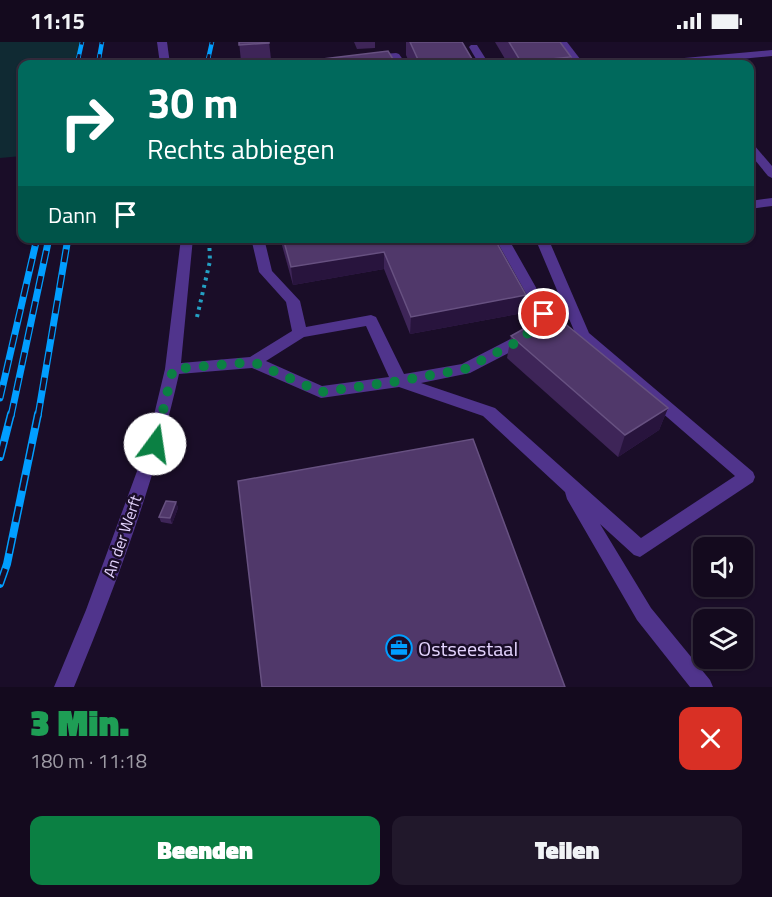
<!DOCTYPE html>
<html lang="de">
<meta charset="utf-8">
<style>
body{margin:0;font-family:"Titillium Web",sans-serif;background:#21182b;color:#f1f3f6;height:100vh;display:flex;flex-direction:column;font-size:22px;white-space:nowrap}
*{box-sizing:border-box;margin:0}
p{font-size:20px;color:#9d9aa4}
.icon{flex:none;width:33px;height:33px;fill:none;stroke:currentColor;stroke-width:2;stroke-linecap:round;stroke-linejoin:round}
.map{position:relative;height:645px;overflow:hidden}
.details{display:flex;flex-direction:column;background:#140a1e;flex:1}
.details>*{flex:none}
.hud{position:absolute;left:18px;top:18px;width:736px;height:183px;border-radius:12px;box-shadow:0 2px 4px #0004,0 0 0 2px #332b3c;background:#00695c;color:#fff;overflow:hidden}
.fabs{position:absolute;left:693px;top:495px;display:grid;gap:12px}
.fabs a{display:grid;place-items:center;width:60px;height:60px;border-radius:12px;background:#140a1e;box-shadow:0 2px 4px #0004,0 0 0 2px #332b3c;font-size:30px}
.pin{position:absolute;display:grid;place-items:center;width:51px;height:51px;color:#fff;margin:-26px;border:3px solid #fff;border-radius:50%;box-shadow:0 2px 6px #0007}
.me{position:absolute;width:66px;margin:-33px;rotate:14deg;stroke-linejoin:round;filter:drop-shadow(0 0 4px #0008)}
.turn{display:flex;align-items:center;gap:21px;height:126px;padding:0 30px;font-size:27px}
.turn .icon{width:78px;height:78px;stroke-width:2.5}
.turn b{display:block;font-size:42px;line-height:51px}
.then{display:flex;align-items:center;height:57px;padding:0 30px;background:#0003;gap:12px;font-size:22px}
.round{display:grid;place-items:center;flex:none;width:63px;height:63px;border-radius:12px;background:#21182b}
.headline{display:flex;align-items:center;justify-content:space-between;height:102px;padding:0 30px}
h1{font-size:36px;font-weight:800;line-height:45px;color:#1e9e55}
.primary-button{display:flex;gap:12px;margin-top:auto;padding:12px 30px}
.primary-button a{flex:1;height:69px;border-radius:12px;background:#0b8043;color:#fff;font-size:24px;font-weight:800;line-height:69px;text-align:center}
.primary-button a+a{background:#21182b;color:#f1f3f6}
.status{display:flex;justify-content:space-between;align-items:center;height:42px;padding:0 30px;background:#140a1e;direction:ltr}
.status svg{height:16px;fill:currentColor}
.map>svg:first-child{display:block}
</style>
<div class="status"><b>11:15</b><svg viewBox="0 0 49 12"><path d="M0 12V9h3v3zM5 12V6h3v6zM10 12V3h3v9zM15 12V0h3v12zM26 1h20v11H26zM47 4h2v5h-2z"/></svg></div>
<div class="map">
<svg width="772" height="645" viewBox="0 0 772 645">
<rect width="100%" height="100%" fill="#1a0d28"/>
<polygon fill="#102a33" points="0,0 80,0 76,22 22,22 22,114 0,116"/>
<g fill="none" stroke-linecap="round" stroke-linejoin="round">
<polyline stroke="#24a0c4" stroke-width="4" stroke-dasharray="3 4.5" stroke-linecap="butt" points="197,275 210,219 209,196"/>
<g fill="#50348c" fill-rule="evenodd">
<polygon points="157,0 167,0 170,22 160,22"/>
<polygon points="557,0 567,0 584,22 574,22"/>
<polygon points="471,3 477,3 489,22 479,22 469,5"/>
<polygon points="772,8 772,14 687,22 646,22 651,19"/>
<polygon points="396,11 399,12 406,22 396,22 393,17 373,19 368,16 373,13"/>
<polygon points="750,102 754,103 772,124 772,136 768,134 750,112"/>
<polygon points="772,156 772,164 750,167 750,159"/>
<path d="M181,196H193L181,321L250,315L292,289L286,260L259,230L251,196H264L272,229L300,259L306,285L371,273L376,275L404,332L462,322L518,293L537,271L495,196H508L551,272L549,275L528,301L470,331L421,341L495,366L641,496L735,434L578,298L535,196H548L589,291L753,430L755,435L753,440L640,515L634,513L600,482L651,566L710,638L713,645H690L637,578L567,457L565,450L483,374L399,345L321,356L252,326L179,332C155,439 116,543 74,645H54L86,568L147,402L165,327ZM366,284L389,335L322,344L266,319L304,295Z"/>
</g>
<g stroke="#019eff" stroke-width="4.5">
<g id="rail-far2">
<polyline points="77,22 82,0"/>
<polyline points="98,22 102,0"/>
<polyline points="207,22 212,0"/>
</g>
</g>
<g stroke="#019eff" stroke-width="7">
<g id="rail-far1">
<polyline points="0,356 37,196"/>
<polyline points="11,374 49,196"/>
<polyline points="38,374 68,196"/>
</g>
</g>
<g stroke="#019eff" stroke-width="8">
<g id="rail">
<polyline points="0,415 11,372"/>
<polyline points="0,542 7,522 38,372"/>
</g>
</g>
<use href="#rail-far2" stroke="#1a0d28" stroke-width="3" stroke-dasharray="10" stroke-linecap="butt"/>
<use href="#rail-far1" stroke="#1a0d28" stroke-width="4.5" stroke-dasharray="13" stroke-linecap="butt"/>
<use href="#rail" stroke="#1a0d28" stroke-width="5" stroke-dasharray="16" stroke-linecap="butt"/>
</g>
<g fill="#3e2558">
<polygon points="239,0 269,0 271,17 241,19"/>
<polygon points="354,0 375,0 375,6 357,7"/>
<polygon points="406,0 462,0 475,22 410,22 406,13"/>
<polygon points="495,0 560,0 571,15 570,22 508,22"/>
<polygon points="280,196 494,196 523,271 410,292 384,227 293,243"/>
<polygon points="511,294 668,366 659,388 618,415 507,316"/>
<polygon points="176,460 178,466 172,482 161,480 159,475"/>
</g>
<g fill="#28143d">
<polygon points="384,210 384,227 293,243 291,225"/>
<polygon points="526,253 523,271 410,292 411,275"/>
<polygon points="668,366 659,388 618,415 625,393"/>
<polygon points="176,460 178,466 172,482 170,476"/>
</g>
<g fill="#50386a" stroke="#675181" stroke-width="1.5">
<polygon points="239,0 269,0 269,1 239,3"/>
<polygon points="410,0 462,0 475,22 420,22"/>
<polygon points="509,0 560,0 571,15 521,20"/>
<polygon points="388,9 396,22 281,22"/>
<polygon points="283,196 494,196 526,253 411,275 384,210 291,225"/>
<polygon points="552,271 668,366 625,393 511,294"/>
<polygon points="473,397 565,645 262,645 238,439"/>
<polygon points="166,459 176,460 170,476 159,475"/>
</g>
<g fill="none" stroke-linecap="round" stroke-linejoin="round">
<polyline stroke="#0b8043" stroke-width="10" stroke-dasharray="0 18" points="155,402 173,327 253,320 321,350 399,339 465,327 523,297 544,272"/>
</g>
<defs>
<g id="office-ring" transform="scale(1.35)"><circle r="9.5" fill="#1a0d28" stroke="#019eff" stroke-width="1.5"/><path d="M-6-3h4V-5.5h4V-3h4V5H-6ZM-1-4.5V-3h2v-1.5ZM-6 0V1H6V0Z" fill="#019eff"/></g>
</defs>
<g fill-rule="evenodd">
<use href="#office-ring" x="399" y="606"/>
</g>
<g text-anchor="middle" dominant-baseline="central" stroke-width="5" stroke-linejoin="round" paint-order="stroke">
<g font-size="16" fill="#e5d5ff" stroke="#1a0d28">
<text transform="translate(122 494) rotate(-71)">An der Werft</text>
</g>
<g font-size="20" fill="#e5d5ff" stroke="#1a0d28" text-anchor="start">
<text x="418" y="606">Ostseestaal</text>
</g>
</g>
</svg>
<div class="fabs">
<a><svg class="icon" aria-label="sound" viewBox="0 0 24 24"><path d="M4 9h4l5-4v14l-5-4H4zM17 9q2 3 0 6"/></svg></a>
<a><svg class="icon" aria-label="layers" viewBox="0 0 24 24"><path d="M12 4l9 5-9 5-9-5zM3 14l9 5 9-5"/></svg></a>
</div>
<div class="pin" style="left:544px;top:272px;background:#d93025"><svg class="icon" aria-label="arrive" viewBox="0 0 24 24"><path d="M6 21V4h12l-3 4 3 4H6"/></svg></div>
<svg class="me" style="left:155px;top:402px" viewBox="-20 -20 40 40"><circle r="19" fill="#fff"/><path d="M0-13L10 11 0 6-10 11z" fill="#0b8043"/></svg>
<div class="hud">
<div class="turn"><svg class="icon" aria-label="right" viewBox="0 0 24 24"><path d="M7 20v-9h11M14 6l5 5-5 5"/></svg><div><b>30 m</b>Rechts abbiegen</div></div>
<div class="then">Dann<svg class="icon" aria-label="arrive" viewBox="0 0 24 24"><path d="M6 21V4h12l-3 4 3 4H6"/></svg></div>
</div>
</div>
<section class="details">
<div class="headline"><div><h1>3 Min.</h1><p>180 m · 11:18</p></div><a class="round" style="background:#d93025;color:#fff"><svg class="icon" aria-label="close" viewBox="0 0 24 24"><path d="M6 6l12 12M18 6L6 18"/></svg></a></div>
<div class="primary-button"><a>Beenden</a><a>Teilen</a></div>
</section>
